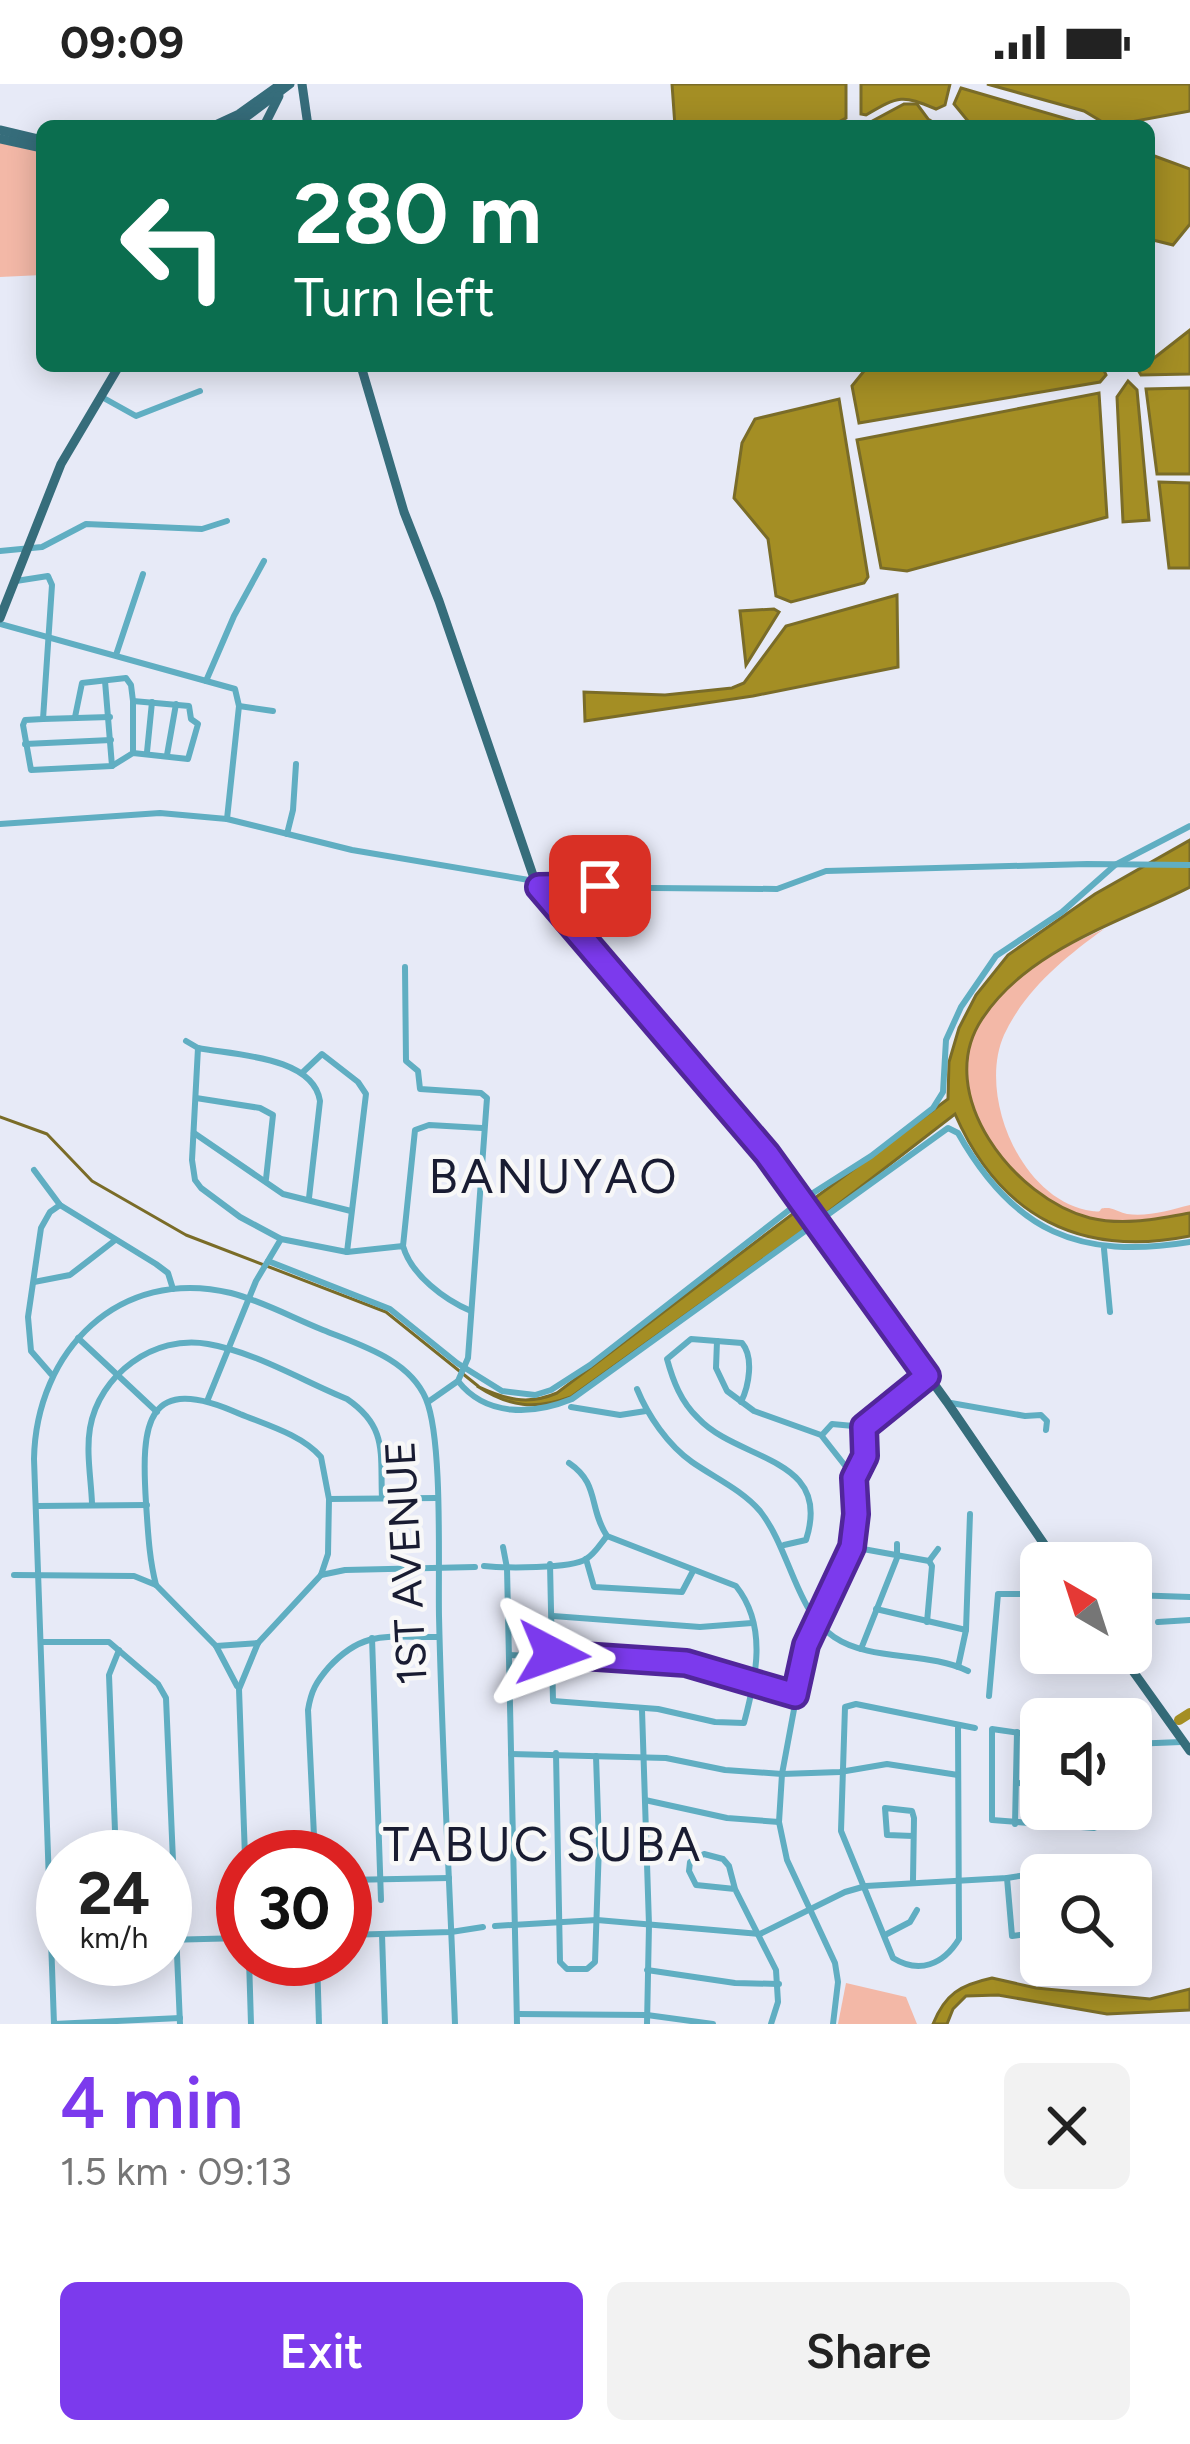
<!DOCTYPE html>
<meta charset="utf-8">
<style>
body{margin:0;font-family:Figtree,sans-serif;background:#f2f2f2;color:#222;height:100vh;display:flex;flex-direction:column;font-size:45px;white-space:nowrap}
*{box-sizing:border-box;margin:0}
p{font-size:39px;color:#767676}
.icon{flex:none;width:66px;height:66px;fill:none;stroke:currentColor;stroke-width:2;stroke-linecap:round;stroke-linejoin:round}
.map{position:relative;height:1940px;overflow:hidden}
.panel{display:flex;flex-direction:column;background:#fff;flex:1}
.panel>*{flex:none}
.hud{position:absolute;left:36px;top:36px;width:1119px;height:252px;border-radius:18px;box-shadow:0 6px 30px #0003;background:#0b6e4f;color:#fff;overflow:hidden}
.needle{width:78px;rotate:321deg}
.controls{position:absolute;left:1020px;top:1458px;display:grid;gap:24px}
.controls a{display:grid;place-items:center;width:132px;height:132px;border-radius:18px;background:#fff;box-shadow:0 6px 30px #0003;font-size:60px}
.speed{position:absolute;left:36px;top:1746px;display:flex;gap:24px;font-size:60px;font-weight:700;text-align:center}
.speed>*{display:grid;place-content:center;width:156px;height:156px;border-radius:50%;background:#fff;box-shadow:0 6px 30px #0003;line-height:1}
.speed small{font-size:30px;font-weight:400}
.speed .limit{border:18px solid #d22;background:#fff;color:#111}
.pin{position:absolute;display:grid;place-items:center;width:102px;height:102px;color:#fff;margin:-51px;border-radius:24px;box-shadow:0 6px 18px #0006}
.me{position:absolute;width:132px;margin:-66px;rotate:94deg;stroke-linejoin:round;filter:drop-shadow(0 0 9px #0008)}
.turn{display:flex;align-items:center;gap:42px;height:252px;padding:0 60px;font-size:54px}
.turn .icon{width:156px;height:156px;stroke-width:2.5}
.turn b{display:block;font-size:84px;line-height:102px}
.round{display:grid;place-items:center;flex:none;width:126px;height:126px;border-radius:18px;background:#f2f2f2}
.headline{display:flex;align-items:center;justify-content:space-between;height:204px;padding:0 60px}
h1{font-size:72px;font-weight:600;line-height:90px;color:#7c3aed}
.primary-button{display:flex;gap:24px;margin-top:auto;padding:24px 60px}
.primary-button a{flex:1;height:138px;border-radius:18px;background:#7c3aed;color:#fff;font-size:48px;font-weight:600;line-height:138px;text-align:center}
.primary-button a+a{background:#f2f2f2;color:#222}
.status{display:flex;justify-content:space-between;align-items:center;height:84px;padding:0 60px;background:#fff;direction:ltr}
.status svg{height:33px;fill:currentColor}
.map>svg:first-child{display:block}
</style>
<div class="status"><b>09:09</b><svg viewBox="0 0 49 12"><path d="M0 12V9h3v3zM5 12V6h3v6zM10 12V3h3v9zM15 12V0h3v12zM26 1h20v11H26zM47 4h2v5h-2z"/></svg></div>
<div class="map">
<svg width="1190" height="1940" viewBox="0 0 1190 1940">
<rect width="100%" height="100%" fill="#e7eaf7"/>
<g fill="#f3b8a7">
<polygon points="0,59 42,68 42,191 0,193"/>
<path d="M1104,845C1064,874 1025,906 1004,951C977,1012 1022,1118 1092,1127C1107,1129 1094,1123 1109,1124C1115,1125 1121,1129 1127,1130C1148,1133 1170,1126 1190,1121V1129C1156,1135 1123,1143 1089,1134C1017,1115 943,1023 975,948C997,897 1056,866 1104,845Z"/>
<polygon points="846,1899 906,1913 917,1940 838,1940"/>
</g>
<g fill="#a48e24" stroke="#7a6c28" stroke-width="3">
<polygon points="672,0 846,0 846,34 831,42 675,42"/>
<path d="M861,0H950L945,21L936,25C902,11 900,11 866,31L861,30Z"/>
<polygon points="987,0 1190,0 1190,27 1109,42 1084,27"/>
<polygon points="961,4 1081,39 972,42 954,20"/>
<polygon points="904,20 917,20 928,35 939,42 863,42"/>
<polygon points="1149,70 1190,85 1190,140 1173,161 1149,155"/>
<polygon points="1190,246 1190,290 1141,291 1138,286 1149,282 1149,278"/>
<polygon points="868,282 1102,282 1106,291 1100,298 859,339 852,302"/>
<polygon points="1128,297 1137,306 1149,436 1123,438 1117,313"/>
<polygon points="1190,304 1190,390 1157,390 1146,305"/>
<polygon points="1099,309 1107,433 907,487 881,484 857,356"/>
<polygon points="839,315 868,493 864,499 791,518 776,512 768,455 734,414 742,359 755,335"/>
<polygon points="1159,398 1190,399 1190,484 1169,484"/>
<polygon points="897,511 898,583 753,612 585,637 584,608 665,611 732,604 744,599 786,542"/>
<polygon points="774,525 779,528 746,581 740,527"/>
<path d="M1190,756V803C1119,839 1028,865 982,935C932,1010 1015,1115 1090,1134C1124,1142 1156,1135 1190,1129V1152C1081,1174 1000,1133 955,1030L823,1132L812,1116L948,1015L949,978L959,944L976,911L1008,871L1095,810Z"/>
<path d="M799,1125L811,1141L571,1313C535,1326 509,1323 477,1302C505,1315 527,1322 557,1309Z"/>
<path d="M992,1894L1036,1904L1150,1915L1190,1905V1926L1107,1930L998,1911L966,1912L953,1925L947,1940H933C945,1910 960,1901 992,1894Z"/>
</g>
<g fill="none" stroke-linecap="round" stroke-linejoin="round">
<polyline stroke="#7a6c28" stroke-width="3" points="0,1033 47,1050 92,1097 186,1151 386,1228 478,1302"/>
<polyline stroke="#a48e24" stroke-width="10" points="1179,1636 1190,1629"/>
<g stroke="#60aec2" stroke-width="6">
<polyline points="100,312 136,332 200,307"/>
<polyline points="0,467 42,463 86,440 202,445 227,437"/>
<polyline points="16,497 48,492 52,501 43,635 25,636 23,641 31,686 112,682 133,669 188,675 198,640 191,635 189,622 133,617 131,601 126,594 82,599 75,633"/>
<polyline points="0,540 235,605 239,622 227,735 352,766 535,797"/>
<polyline points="116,571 143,490"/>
<polyline points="105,597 112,682"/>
<polyline points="206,597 234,532 264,477"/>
<polyline points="239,622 273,627"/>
<polyline points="43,635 110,633"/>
<polyline points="25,660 111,656"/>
<polyline points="133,667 133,617"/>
<polyline points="147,668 152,618"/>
<polyline points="167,671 176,620"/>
<polyline points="0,740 160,729 227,735"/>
<polyline points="287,750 293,726 296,680"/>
<polyline points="543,803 777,805 826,787 1087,780 1190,781"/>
<polyline points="405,883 406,977 418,987 420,1005 481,1009 487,1014 468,1274 458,1297 428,1318"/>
<path d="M186,957L198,964C234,971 313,972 320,1017L309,1114"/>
<path d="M198,964L192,1076L195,1096L201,1104L240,1133L281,1155L347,1168L403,1162C411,1191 445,1216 471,1227"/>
<polyline points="302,989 322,970 358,998 366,1010 347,1168"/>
<polyline points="196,1014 260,1024 273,1031 266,1095"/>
<polyline points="194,1049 283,1110 351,1127"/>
<polyline points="34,1086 60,1121 156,1180 168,1189 173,1205"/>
<polyline points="403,1162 415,1046 429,1041 482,1044"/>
<polyline points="1104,1165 1110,1228"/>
<polyline points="268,1177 390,1225 457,1279 502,1307 535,1311 551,1306 590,1281 802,1116 871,1072 933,1024 943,1008 946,956 961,923 996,872 1062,828 1115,781 1190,742"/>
<polyline points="34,1198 70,1191 114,1157"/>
<polyline points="78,1254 157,1328"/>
<polyline points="717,1257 716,1284 727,1307 754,1327 821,1351 854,1393"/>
<polyline points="51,1290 31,1267 28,1233 41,1144 50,1128 60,1121"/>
<path d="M458,1297C486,1333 533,1331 572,1315L948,1044L958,1049C1014,1148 1079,1176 1190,1158"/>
<path d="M637,1305C648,1332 668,1361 692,1378C715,1394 742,1406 760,1427C790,1465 796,1528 834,1553C871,1578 927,1567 968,1587"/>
<polyline points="208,1315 256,1197 281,1155"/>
<path d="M741,1318C749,1302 754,1273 742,1259L691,1255L667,1275C673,1297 681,1318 698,1334C739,1378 833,1372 806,1456L784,1461"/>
<polyline points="951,1319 1025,1332 1041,1331 1047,1337 1046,1346"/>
<polyline points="571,1323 620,1331 646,1327"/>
<polyline points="822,1351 832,1340 864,1343 927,1292"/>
<polyline points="329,1415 436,1414"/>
<path d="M92,1419C91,1395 86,1368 90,1344C99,1291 154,1250 208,1260C255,1268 303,1297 347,1315C388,1343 380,1369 382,1414"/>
<polyline points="37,1422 147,1421"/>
<polyline points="503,1463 507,1484 517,1940"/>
<polyline points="852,1463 929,1477 932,1482 927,1538"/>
<polyline points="586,1475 594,1503 682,1508 693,1487"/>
<polyline points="929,1477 938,1465"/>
<path d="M550,1480L553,1617L658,1625L715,1638L744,1639C756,1594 768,1542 736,1502L607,1452C588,1423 600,1400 569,1379"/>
<path d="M484,1482C503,1484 571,1485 586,1475C594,1471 601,1459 607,1452"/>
<polyline points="14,1491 134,1492 156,1501 216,1562"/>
<polyline points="321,1491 345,1486 475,1483"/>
<path d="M156,1501C149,1474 148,1447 146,1419C141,1340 145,1287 240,1330C267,1341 302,1351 321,1373L329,1415L328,1470L321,1491L258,1559L239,1605L245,1773"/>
<polyline points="1131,1511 1190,1513"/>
<polyline points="876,1525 966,1546"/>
<polyline points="553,1532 700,1543 752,1539"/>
<polyline points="1158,1538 1190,1536"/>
<polyline points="372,1554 381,1816"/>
<polyline points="41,1558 109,1558 158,1600 166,1614 180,1940"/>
<polyline points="861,1565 897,1474 897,1460"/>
<polyline points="509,1571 686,1579 794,1611"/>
<polyline points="958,1583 966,1546 970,1430"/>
<polyline points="237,1602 216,1562 258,1559"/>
<polyline points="989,1612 998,1510 1041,1510"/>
<polyline points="642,1626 649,1841 647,1940"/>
<path d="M958,1642L959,1855C943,1881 919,1890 893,1874L841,1747L845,1623L856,1620L975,1644"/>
<polyline points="1041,1652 992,1645 992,1736 1094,1744 1099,1742 1101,1725"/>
<polyline points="1131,1660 1181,1658"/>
<polyline points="556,1669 560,1878 567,1885 587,1885 595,1878 599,1761 596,1672"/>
<polyline points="511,1670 666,1674 725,1686 782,1690 840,1688 887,1680 958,1691"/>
<polyline points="1017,1699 1041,1700"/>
<polyline points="645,1716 727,1734 779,1738"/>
<polyline points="1015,1740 1017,1648"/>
<polyline points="913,1752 887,1751 885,1724 912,1727 914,1734 913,1796"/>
<polyline points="116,1773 109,1591 119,1566"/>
<path d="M315,1773L308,1626C311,1607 316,1598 329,1583C365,1544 391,1554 439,1553"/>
<polyline points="1007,1794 1012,1852 1041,1848"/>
<polyline points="345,1796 449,1794"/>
<polyline points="735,1805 696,1801 689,1787 690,1778 704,1770 723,1775 729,1782 735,1805 776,1886 778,1918 771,1940"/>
<polyline points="495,1842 597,1836 760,1850 845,1808 866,1802 1007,1794 1089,1781 1095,1791"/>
<polyline points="345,1851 451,1848 483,1843"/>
<polyline points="382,1851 385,1940"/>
<polyline points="885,1851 910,1838 917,1826"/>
<polyline points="165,1856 243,1854"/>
<polyline points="249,1875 251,1940"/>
<polyline points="317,1875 319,1940"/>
<polyline points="647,1886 735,1899 779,1900"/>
<polyline points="517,1930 647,1931 713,1940"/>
<path d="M180,1934L54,1940L34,1375C36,1267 119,1182 231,1209C262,1217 293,1234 323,1246C360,1261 409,1275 426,1315C443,1356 438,1482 439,1532C442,1668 450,1804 455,1940"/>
<polyline points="833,1940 838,1898 835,1879 787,1776 779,1738 782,1690 806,1561 852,1463 854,1394 865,1372 864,1343"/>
</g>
<g stroke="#366d7b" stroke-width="9">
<polyline points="302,0 308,42"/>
<polyline points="213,42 239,30 281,0"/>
<polyline points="234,42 290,0"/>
<polyline points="264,42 279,12"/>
<polyline points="0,46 42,56"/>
<polyline points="0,55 42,64"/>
<polyline points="361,282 404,428 439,517 535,797 767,1069 947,1318 1057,1479"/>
<polyline points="0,534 61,380 119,282"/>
<polyline points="1120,1569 1190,1667"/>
</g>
</g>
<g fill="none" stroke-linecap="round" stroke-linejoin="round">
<g stroke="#51269a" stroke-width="30">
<polyline id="route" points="553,1570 686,1579 795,1611 806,1561 852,1463 856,1430 854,1394 865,1372 864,1343 927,1292 767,1070 539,803 600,802"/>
</g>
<use href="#route" stroke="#7c3aed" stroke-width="21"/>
</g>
<g text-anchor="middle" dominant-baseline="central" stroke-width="9" stroke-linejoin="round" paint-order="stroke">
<g font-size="42" fill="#191c32" stroke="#f8f8f8">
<text transform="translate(406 1479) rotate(-93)">1ST AVENUE</text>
</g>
<g font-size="48" letter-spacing="3" fill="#191c32" stroke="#f8f8f8">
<text x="554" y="1092">BANUYAO</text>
<text x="543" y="1760">TABUC SUBA</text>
</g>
</g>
</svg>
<div class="controls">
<a><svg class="needle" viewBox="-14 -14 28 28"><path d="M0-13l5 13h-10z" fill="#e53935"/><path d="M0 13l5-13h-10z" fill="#767676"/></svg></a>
<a><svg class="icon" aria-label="sound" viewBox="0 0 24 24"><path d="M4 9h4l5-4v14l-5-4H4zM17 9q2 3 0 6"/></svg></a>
<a><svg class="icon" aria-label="search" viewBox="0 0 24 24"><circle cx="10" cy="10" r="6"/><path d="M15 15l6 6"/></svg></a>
</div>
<div class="speed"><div>24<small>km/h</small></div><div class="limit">30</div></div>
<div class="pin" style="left:600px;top:802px;background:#d93025"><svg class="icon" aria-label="arrive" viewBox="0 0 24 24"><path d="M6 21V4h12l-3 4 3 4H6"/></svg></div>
<svg class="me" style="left:553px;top:1570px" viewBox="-20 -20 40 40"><path d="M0-17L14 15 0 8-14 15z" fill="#7c3aed" stroke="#fff" stroke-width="4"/></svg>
<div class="hud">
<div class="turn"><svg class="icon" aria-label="left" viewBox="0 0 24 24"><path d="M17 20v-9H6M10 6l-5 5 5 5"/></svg><div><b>280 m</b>Turn left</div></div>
</div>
</div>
<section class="panel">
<div class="headline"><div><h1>4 min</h1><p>1.5 km · 09:13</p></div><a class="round"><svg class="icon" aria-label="close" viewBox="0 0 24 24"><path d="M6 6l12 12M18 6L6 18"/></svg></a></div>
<div class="primary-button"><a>Exit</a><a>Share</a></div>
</section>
